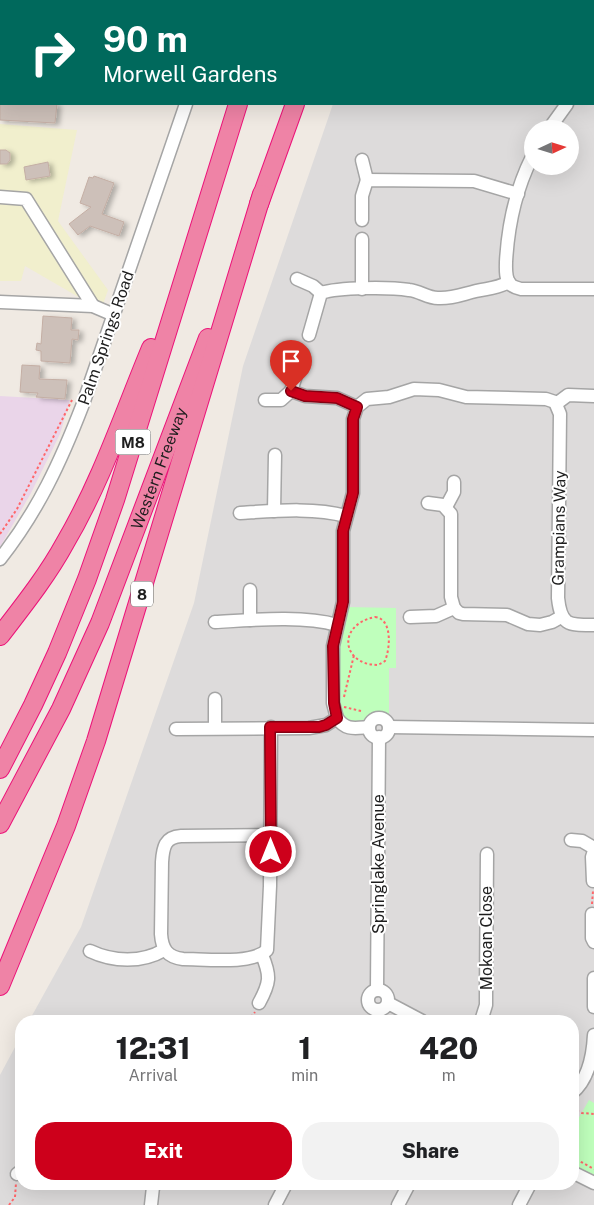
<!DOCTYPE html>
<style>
body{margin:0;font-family:"Public Sans",sans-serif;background:#f2f2f2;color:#202124;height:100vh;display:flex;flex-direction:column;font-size:19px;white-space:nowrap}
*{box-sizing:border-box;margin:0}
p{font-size:16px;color:#757577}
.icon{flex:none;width:28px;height:28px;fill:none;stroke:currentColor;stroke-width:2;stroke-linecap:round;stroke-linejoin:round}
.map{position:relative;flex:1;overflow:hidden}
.sheet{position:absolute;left:15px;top:1015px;width:564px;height:175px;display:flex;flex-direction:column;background:#fff;border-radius:20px;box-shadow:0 5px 20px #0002}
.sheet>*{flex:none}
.banner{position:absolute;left:0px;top:0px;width:595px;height:105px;box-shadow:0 5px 20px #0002;background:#00695c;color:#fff;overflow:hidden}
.needle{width:32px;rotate:86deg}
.controls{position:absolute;left:524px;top:120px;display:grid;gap:10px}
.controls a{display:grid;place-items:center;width:55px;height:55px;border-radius:50%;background:#fff;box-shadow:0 5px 20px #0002;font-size:25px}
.pin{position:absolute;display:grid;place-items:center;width:42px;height:42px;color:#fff;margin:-51px -21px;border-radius:50% 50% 50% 0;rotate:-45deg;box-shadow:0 0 5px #0007}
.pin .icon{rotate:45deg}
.me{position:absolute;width:55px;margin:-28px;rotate:0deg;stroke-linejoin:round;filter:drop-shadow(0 0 4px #0008)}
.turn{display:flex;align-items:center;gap:18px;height:105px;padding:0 20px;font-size:22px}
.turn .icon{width:65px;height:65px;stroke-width:2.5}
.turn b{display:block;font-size:35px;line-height:42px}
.eta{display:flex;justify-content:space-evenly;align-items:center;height:85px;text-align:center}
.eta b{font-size:30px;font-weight:800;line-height:35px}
.action{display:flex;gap:10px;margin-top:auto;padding:10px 20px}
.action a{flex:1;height:58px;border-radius:20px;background:#cd001b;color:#fff;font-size:20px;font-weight:800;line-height:58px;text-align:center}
.action a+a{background:#f2f2f2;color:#202124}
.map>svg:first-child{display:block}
</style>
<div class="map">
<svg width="594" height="1205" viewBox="0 0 594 1205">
<defs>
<filter id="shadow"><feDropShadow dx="4" dy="2" stdDeviation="2.5" flood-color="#0004"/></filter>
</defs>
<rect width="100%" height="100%" fill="#f0eae3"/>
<path fill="#dddbdb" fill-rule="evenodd" d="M369,0H594V1205H0V1075L21,1036V1184H572V1021H29L81,927L194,603L243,366L333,104H594V1H369ZM532,129H570V166H532Z"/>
<g fill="#ead5e9">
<polygon points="0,0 234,0 1,1 1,46"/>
<polygon points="0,396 70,400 60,434 31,493 0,547"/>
</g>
<polygon fill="#f1efcd" points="0,124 77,130 58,221 108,290 101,310 25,266 21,281 0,281"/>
<g fill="#bfffbc">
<path d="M347,607L396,608V668H389V719C365,706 360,738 339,710L338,639Z"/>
<polygon points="589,1100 594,1103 594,1175 573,1165 573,1128"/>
</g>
<g fill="#cdc0b9" stroke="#c4aea4" filter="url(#shadow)">
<polygon points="0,104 57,104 55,123 0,120"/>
<polygon points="0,150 6,150 10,153 10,160 7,164 0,164"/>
<polygon points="48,162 50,176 26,180 24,167"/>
<polygon points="94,176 114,183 102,214 124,222 119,236 90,226 78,235 69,224 91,207 80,203 89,177 93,178"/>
<polygon points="43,316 72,318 71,330 79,330 78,340 72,339 70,363 41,361 41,351 36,350 37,343 41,344"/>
<polygon points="22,365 40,366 39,379 67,380 65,399 36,397 38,393 20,392"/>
</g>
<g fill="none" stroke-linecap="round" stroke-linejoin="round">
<g stroke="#a5a5a5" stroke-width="15">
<g id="minor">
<polyline points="220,1 221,0"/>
<polyline points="420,1 420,0"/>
<polyline points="528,1 528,0"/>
<polyline points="0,63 1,63"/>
<polyline points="549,129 567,104"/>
<path d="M532,157C516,189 508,225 506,262C506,269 505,278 510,284C513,287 517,288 521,289H594"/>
<polyline points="362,160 367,180"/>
<polyline points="0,197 26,199 93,306"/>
<polyline points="362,220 362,196 367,180 474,181 518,194"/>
<polyline points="297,279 313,286 321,293"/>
<polyline points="362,289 362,239"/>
<polyline points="0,302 93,306 114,315"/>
<path d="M309,335L321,293C339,287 390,287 409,290C420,291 427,298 438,298C452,299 463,294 476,291C489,288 495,289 509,282"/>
<polyline points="291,391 303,354"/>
<polyline points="265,400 281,400 291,391 305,396 337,398 357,407"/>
<polyline points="556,404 568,395 594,396"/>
<polyline points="428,503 443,505 451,514 451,597 454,608"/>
<polyline points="446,507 454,492 454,482"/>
<polyline points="274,511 275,455"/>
<path d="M240,513C273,511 314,507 346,516"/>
<path d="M0,559C38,511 61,461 83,404L186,104"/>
<polyline points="250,590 250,620"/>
<polyline points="410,617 436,616 454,608 459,613 463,614 507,615 528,624 540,625 552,622 561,617"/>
<path d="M215,622C251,620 303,615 337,625"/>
<path d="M337,718L333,703V646L343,602V531L353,493V419L357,407L367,399L389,397L414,389L439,390L466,397L546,399L555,402L560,414L558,598C561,626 569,625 594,625"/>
<circle cx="379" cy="728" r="10"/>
<path d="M271,727L270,886L267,950C252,965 204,959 183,959C167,957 162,949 161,934L162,862C163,847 165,837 181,836L271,835"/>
<polyline points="389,727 594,730"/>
<polyline points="215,728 215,699"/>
<path d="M176,729L309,728L326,725L337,718C346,731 355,728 369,727"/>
<polyline points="571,840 582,841 594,848"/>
<polyline points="593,881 592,857 594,851"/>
<polyline points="592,914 592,938 594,942"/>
<path d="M90,951C113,962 142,963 164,950"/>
<polyline points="594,978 594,1007"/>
<circle cx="378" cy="1000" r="10"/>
<polyline points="377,990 379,737"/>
<path d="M259,1003C270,983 271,976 262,955"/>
<polyline points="388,1003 422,1021"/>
<polyline points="481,1021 486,1005 486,994 487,854"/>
<path d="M572,1093C589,1079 593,1055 594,1035"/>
<polyline points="572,1172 594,1183"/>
<polyline points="17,1174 21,1171"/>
<polyline points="151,1205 153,1187 156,1184"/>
<polyline points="275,1205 286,1184"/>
<polyline points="398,1205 409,1184"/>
<polyline points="519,1205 530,1184"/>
</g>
</g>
<g stroke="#ec1279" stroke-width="20">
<g id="highway">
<polyline points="272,1 273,0"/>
<polyline points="331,1 331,0"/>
<polyline points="259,204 295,104"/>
<path d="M0,636C23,606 47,576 65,543C101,482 124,413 151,348"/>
<polyline points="0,769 33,705 57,653 87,579 115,500 238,104"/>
<path id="s1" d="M0,824L61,709L100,623L208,338"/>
<polyline points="0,986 66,826 96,741 262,194"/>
</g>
</g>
<g stroke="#ff666a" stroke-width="2" stroke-dasharray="2.5 2.5" stroke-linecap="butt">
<polyline points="194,1 195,0"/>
<polyline points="202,1 203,0"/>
<polyline points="0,534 17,509 72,400"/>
<path d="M375,617C393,619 390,649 385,661L378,665C342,665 336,625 375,617Z"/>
<polyline points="344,697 354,655"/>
<polyline points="344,707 361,711"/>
<polyline points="592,904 593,891"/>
<polyline points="248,1021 255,1012"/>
<polyline points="572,1109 582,1113 594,1114"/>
<polyline points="572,1157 594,1169"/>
<polyline points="9,1205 15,1197 16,1183"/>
</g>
<use href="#minor" stroke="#fff" stroke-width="12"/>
<use href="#highway" stroke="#ef83a6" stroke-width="18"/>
</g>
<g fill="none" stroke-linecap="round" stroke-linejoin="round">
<g stroke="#850012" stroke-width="12">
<polyline id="route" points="271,852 270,727 319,727 326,725 337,718 334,703 333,646 343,602 343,531 353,493 353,419 357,407 337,398 305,396 291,391"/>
</g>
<use href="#route" stroke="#cd001b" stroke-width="9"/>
</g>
<g text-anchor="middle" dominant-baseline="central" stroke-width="4" stroke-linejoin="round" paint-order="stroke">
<g fill="#fff" stroke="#626262" stroke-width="1">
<rect x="115.5" y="429.5" width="35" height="25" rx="4"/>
<rect x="131" y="581.5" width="22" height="25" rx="4"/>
</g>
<g font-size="15" font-weight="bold" fill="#1e1e1e">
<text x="133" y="442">M8</text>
<text x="142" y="594">8</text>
</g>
<g font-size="16" fill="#1e1e1e" stroke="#fff">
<text transform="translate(106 338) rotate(-71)">Palm Springs Road</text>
<text stroke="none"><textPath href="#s1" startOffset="390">Western Freeway</textPath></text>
<text transform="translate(559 528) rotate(-89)">Grampians Way</text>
<text transform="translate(378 864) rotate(-90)">Springlake Avenue</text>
<text transform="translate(486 938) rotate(-90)">Mokoan Close</text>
</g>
</g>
</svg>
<div class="controls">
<a><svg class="needle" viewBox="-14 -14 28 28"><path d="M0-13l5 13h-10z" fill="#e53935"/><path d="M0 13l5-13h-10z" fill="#757577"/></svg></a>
</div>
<div class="pin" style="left:291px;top:391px;background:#d93025"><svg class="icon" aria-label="arrive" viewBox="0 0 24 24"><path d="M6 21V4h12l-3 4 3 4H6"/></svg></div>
<svg class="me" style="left:271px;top:852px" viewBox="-20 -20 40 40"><circle r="17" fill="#cd001b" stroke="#fff" stroke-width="3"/><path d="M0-11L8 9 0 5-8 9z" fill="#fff"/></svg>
<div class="banner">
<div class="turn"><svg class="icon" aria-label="right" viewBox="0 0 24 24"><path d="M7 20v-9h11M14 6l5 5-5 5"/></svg><div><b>90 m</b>Morwell Gardens</div></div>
</div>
<section class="sheet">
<div class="eta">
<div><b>12:31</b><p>Arrival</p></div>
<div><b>1</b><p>min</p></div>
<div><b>420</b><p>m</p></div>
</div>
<div class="action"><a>Exit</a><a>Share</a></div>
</section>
</div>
